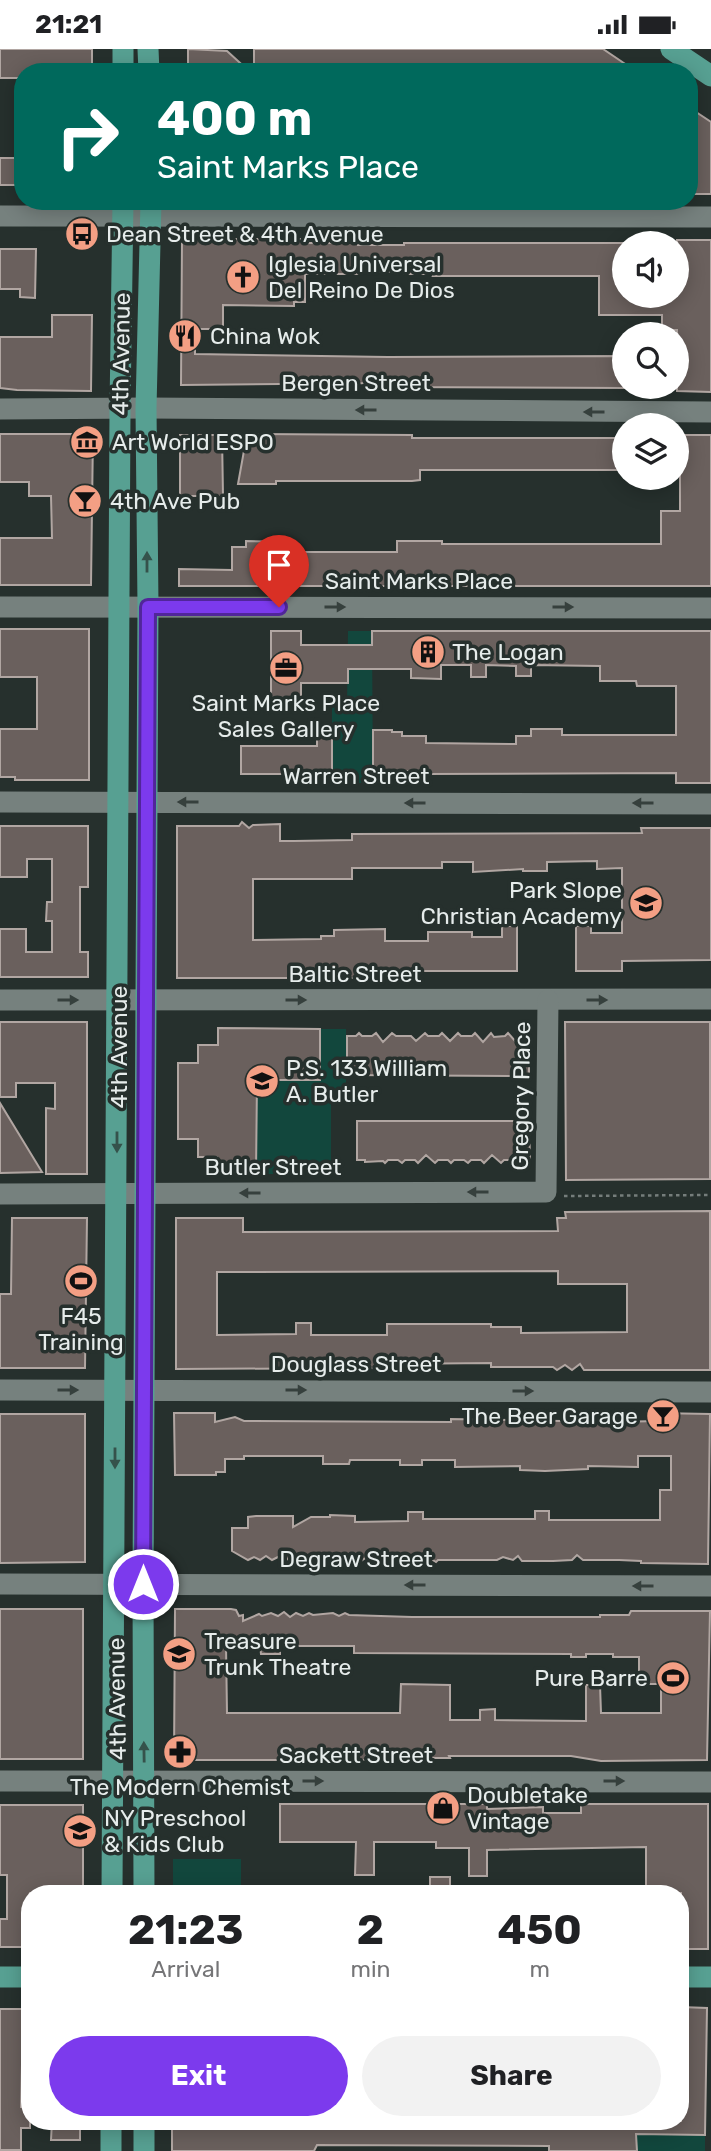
<!DOCTYPE html>
<style>
body{margin:0;font-family:Rubik,sans-serif;background:#f2f2f2;color:#202124;height:100vh;display:flex;flex-direction:column;font-size:26px;white-space:nowrap}
*{box-sizing:border-box;margin:0}
p{font-size:23px;color:#757577}
.icon{flex:none;width:38px;height:38px;fill:none;stroke:currentColor;stroke-width:2;stroke-linecap:round;stroke-linejoin:round}
.map{position:relative;flex:1;overflow:hidden}
.drawer{position:absolute;left:21px;top:1836px;width:668px;height:245px;display:flex;flex-direction:column;background:#fff;border-radius:28px;box-shadow:0 4px 18px #0003}
.drawer>*{flex:none}
.top-card{position:absolute;left:14px;top:14px;width:684px;height:147px;border-radius:28px;box-shadow:0 4px 18px #0003;background:#00695c;color:#fff;overflow:hidden}
.tools{position:absolute;left:612px;top:182px;display:grid;gap:14px}
.tools a{display:grid;place-items:center;width:77px;height:77px;border-radius:50%;background:#fff;box-shadow:0 4px 18px #0003;font-size:35px}
.pin{position:absolute;display:grid;place-items:center;width:60px;height:60px;color:#fff;margin:-72px -30px;border-radius:50% 50% 50% 0;rotate:-45deg;box-shadow:0 0 7px #0007}
.pin .icon{rotate:45deg}
.me{position:absolute;width:77px;margin:-38px;rotate:0deg;stroke-linejoin:round;filter:drop-shadow(0 0 5px #0008)}
.turn{display:flex;align-items:center;gap:24px;height:147px;padding:0 28px;font-size:32px}
.turn .icon{width:91px;height:91px;stroke-width:2.5}
.turn b{display:block;font-size:49px;line-height:60px}
.eta{display:flex;justify-content:space-evenly;align-items:center;height:119px;text-align:center}
.eta b{font-size:42px;font-weight:700;line-height:49px}
.primary-button{display:flex;gap:14px;margin-top:auto;padding:14px 28px}
.primary-button a{flex:1;height:80px;border-radius:42px;background:#7c3aed;color:#fff;font-size:28px;font-weight:700;line-height:80px;text-align:center}
.primary-button a+a{background:#f2f2f2;color:#202124}
.status{display:flex;justify-content:space-between;align-items:center;height:49px;padding:0 35px;background:#fff;direction:ltr}
.status svg{height:19px;fill:currentColor}
.map>svg:first-child{display:block}
</style>
<div class="status"><b>21:21</b><svg viewBox="0 0 49 12"><path d="M0 12V9h3v3zM5 12V6h3v6zM10 12V3h3v9zM15 12V0h3v12zM26 1h20v11H26zM47 4h2v5h-2z"/></svg></div>
<div class="map">
<svg width="711" height="2102" viewBox="0 0 711 2102">
<rect width="100%" height="100%" fill="#26302d"/>
<g fill="#12473d">
<polygon points="348,582 372,582 373,734 332,734 332,657 347,657"/>
<polygon points="320,980 346,980 346,1050 331,1051 331,1125 256,1125 257,1031 320,1031"/>
<rect x="173" y="1810" width="68" height="34"/>
<polygon points="636,2085 705,2086 705,2102 637,2102"/>
</g>
<g fill="#6a605d" stroke="#b1a6a2" stroke-width="2" fill-rule="evenodd">
<polygon points="0,0 92,0 92,23 23,23 23,29 0,29"/>
<polygon points="188,0 227,2 250,23 188,23"/>
<polygon points="254,0 603,0 637,23 254,23"/>
<polygon points="690,59 711,73 711,145 690,145"/>
<rect x="0" y="109" width="23" height="27"/>
<polygon points="182,190 305,190 305,194 358,194 358,196 404,196 404,194 625,194 625,247 677,247 677,191 711,191 711,343 677,342 677,281 662,281 662,266 599,266 599,227 433,227 434,225 404,225 404,223 373,222 358,222 358,225 305,225 305,253 294,253 294,257 223,256 223,280 195,280 195,305 388,308 625,307 625,339 388,338 388,334 181,336"/>
<polygon points="0,200 36,200 35,249 20,248 20,240 0,240"/>
<polygon points="52,266 92,266 91,342 17,341 0,339 0,288 52,288"/>
<polygon points="0,385 93,385 91,536 0,536 0,489 52,489 51,447 29,447 29,433 0,433"/>
<polygon points="247,385 412,386 412,389 625,389 625,421 420,421 420,431 412,432 276,432 276,435 238,435"/>
<polygon points="180,386 222,386 223,447 180,447"/>
<polygon points="677,386 711,386 711,537 179,537 179,520 232,521 232,498 246,498 246,492 286,493 286,503 397,503 397,492 442,492 442,495 661,495 661,462 680,462 680,401 677,401"/>
<polygon points="0,580 89,580 89,731 15,731 15,728 0,728 0,680 37,680 37,628 0,628"/>
<polygon points="271,582 301,582 301,596 372,596 372,582 711,582 711,734 676,734 676,724 425,725 425,722 373,722 373,681 392,681 392,683 402,683 402,687 426,687 426,694 516,695 516,687 531,687 531,680 562,680 562,686 676,686 676,637 637,637 636,632 600,632 600,617 531,616 531,627 516,627 516,617 486,616 486,628 471,628 471,616 441,616 441,630 411,629 411,620 348,620 348,634 301,634 301,657 271,657"/>
<polygon points="317,684 332,684 332,725 241,725 241,697 317,697"/>
<polygon points="242,773 249,779 253,776 280,775 280,792 294,792 352,791 352,785 642,784 641,779 711,779 711,911 622,912 622,922 576,922 576,877 591,877 591,884 622,884 622,819 597,820 597,812 547,813 547,822 523,822 523,820 473,823 473,813 442,813 442,819 352,819 352,830 253,830 253,891 321,890 321,887 334,887 334,881 385,880 385,892 428,892 428,883 472,883 472,888 502,888 502,877 517,877 517,922 363,922 363,929 177,929 177,777 239,777"/>
<polygon points="0,777 88,777 88,838 80,838 80,903 88,903 88,928 0,928 0,880 26,880 26,903 52,903 52,872 46,872 47,853 52,853 52,810 27,810 27,828 0,828"/>
<polygon points="0,973 87,973 87,1125 46,1125 46,1059 55,1060 55,1034 16,1034 16,1048 0,1048"/>
<polygon points="565,973 710,973 710,1130 566,1131"/>
<polygon points="218,979 320,980 320,1031 257,1031 256,1125 217,1124 217,1108 198,1108 198,1090 178,1090 178,1014 198,1014 198,996 218,996"/>
<polygon points="529,979 529,1027 347,1026 347,987 356,987 359,984 362,987 372,987 376,984 383,993 392,984 396,987 411,987 416,992 425,984 428,987 439,987 442,984 450,992 458,984 461,987 472,987 475,984 483,993 491,984 494,988 505,987 508,984 516,993"/>
<polygon points="0,1054 42,1123 0,1124"/>
<polygon points="357,1072 529,1072 530,1111 521,1111 517,1114 514,1111 504,1111 501,1114 492,1106 484,1114 481,1111 471,1111 468,1114 464,1111 454,1111 451,1114 448,1111 438,1111 435,1114 426,1106 418,1114 415,1111 405,1111 402,1114 398,1111 388,1111 385,1114 383,1112 365,1113 365,1111 357,1111"/>
<path d="M710,1162V1321H584L580,1315L572,1321L565,1316L557,1321L553,1318H491V1314L387,1315V1319L176,1320V1169H243V1183L558,1182L557,1169H566L565,1163ZM558,1222V1235H627V1283L521,1284V1278H491V1275H387V1286H311V1274H296V1285L217,1286V1223Z"/>
<polygon points="12,1169 87,1169 85,1319 0,1319 0,1245 11,1245"/>
<polygon points="174,1364 215,1364 215,1373 235,1368 244,1372 451,1373 451,1370 616,1373 657,1372 657,1364 710,1365 708,1515 641,1514 641,1512 619,1511 583,1511 577,1506 572,1511 553,1512 522,1512 518,1507 513,1511 503,1508 497,1511 438,1511 436,1513 428,1508 421,1512 413,1507 406,1512 397,1507 390,1512 383,1506 375,1512 367,1508 361,1512 353,1506 346,1511 340,1508 334,1511 327,1508 321,1511 316,1508 309,1511 301,1508 297,1511 290,1508 285,1512 278,1508 272,1511 266,1507 260,1511 254,1508 248,1511 232,1502 232,1479 248,1479 248,1468 256,1467 293,1467 293,1478 311,1468 330,1468 330,1466 355,1467 355,1473 408,1472 408,1463 423,1463 423,1470 535,1470 535,1462 549,1462 549,1471 660,1471 660,1441 671,1441 671,1407 638,1407 638,1418 588,1417 588,1420 545,1422 520,1421 520,1417 455,1418 455,1411 422,1411 422,1416 400,1416 400,1411 350,1411 349,1415 323,1415 323,1407 244,1407 244,1410 225,1410 225,1423 216,1423 216,1426 175,1426"/>
<polygon points="0,1365 85,1365 85,1513 0,1514"/>
<rect x="0" y="1560" width="83" height="150"/>
<path d="M175,1560H231L236,1561L239,1567L243,1566V1572L259,1565L262,1567L271,1564L278,1567L284,1563L290,1568L296,1564L303,1567L309,1564L313,1566L333,1564L339,1567L345,1564L349,1566L412,1568H600V1566H629L631,1562H710L707,1711L601,1712L571,1707H449L450,1709H400V1711H174ZM226,1596L260,1597L261,1605H280V1597H354V1604L571,1605V1608H586V1605H613V1608H639V1635H661V1664H601L600,1636H586V1672L495,1671V1660L480,1661V1671H450V1636L401,1635L400,1664H227Z"/>
<polygon points="280,1755 487,1755 487,1760 543,1758 543,1764 581,1764 581,1755 708,1755 708,1900 681,1900 681,1844 646,1844 646,1798 487,1801 487,1827 469,1827 469,1799 436,1799 436,1793 374,1793 374,1826 355,1826 356,1793 280,1793"/>
<polygon points="0,1756 83,1756 83,1844 30,1844 30,1898 0,1898 0,1870 7,1870 7,1826 0,1826"/>
<rect x="430" y="1828" width="20" height="16"/>
<polygon points="681,1958 707,1959 705,2086 636,2085 637,2102 549,2102 549,2097 317,2096 314,2102 172,2102 172,2072 681,2072"/>
<polygon points="0,1960 30,1960 30,2015 22,2015 21,2058 30,2058 30,2079 21,2079 21,2101 0,2101"/>
<polygon points="52,2072 80,2072 80,2091 51,2091"/>
</g>
<g fill="none" stroke-linecap="round" stroke-linejoin="round">
<polyline stroke="#757d7b" stroke-width="2.5" stroke-dasharray="3.5 3.5" stroke-linecap="butt" points="564,1147 711,1146"/>
<g stroke="#76817e" stroke-width="21">
<polyline points="0,167 711,168"/>
<polyline points="0,360 146,359 711,363"/>
<polyline points="0,558 711,559"/>
<polyline points="0,753 711,755"/>
<polyline points="0,951 711,950"/>
<polyline points="0,1145 546,1143 548,951"/>
<polyline points="0,1341 711,1343"/>
<polyline points="0,1535 711,1537"/>
<polyline points="0,1732 711,1733"/>
</g>
<g stroke="#57a092" stroke-width="21">
<polyline points="123,0 123,23"/>
<polyline points="148,0 149,23"/>
<polyline points="671,0 711,27"/>
<polyline points="112,1844 120,360 123,152"/>
<polyline points="144,1844 143,1535 148,557 146,359 151,152"/>
<polyline points="0,1928 30,1928"/>
<polyline points="681,1928 711,1928"/>
<polyline points="111,2102 111,2072"/>
<polyline points="144,2102 144,2072"/>
</g>
</g>
<defs><path id="oneway-solid" d="M-6-.8H1V-3.2L6.5 0L1 3.2V.8H-6Z" transform="scale(1.75)"/></defs>
<g fill="#36403d">
<use href="#oneway-solid" transform="translate(366 361) rotate(-180)"/>
<use href="#oneway-solid" transform="translate(594 363) rotate(-180)"/>
<use href="#oneway-solid" transform="translate(335 558)"/>
<use href="#oneway-solid" transform="translate(563 558)"/>
<use href="#oneway-solid" transform="translate(188 753) rotate(-180)"/>
<use href="#oneway-solid" transform="translate(415 754) rotate(-180)"/>
<use href="#oneway-solid" transform="translate(643 754) rotate(-180)"/>
<use href="#oneway-solid" transform="translate(68 951)"/>
<use href="#oneway-solid" transform="translate(296 951)"/>
<use href="#oneway-solid" transform="translate(597 951)"/>
<use href="#oneway-solid" transform="translate(478 1143) rotate(180)"/>
<use href="#oneway-solid" transform="translate(250 1144) rotate(180)"/>
<use href="#oneway-solid" transform="translate(68 1341)"/>
<use href="#oneway-solid" transform="translate(296 1341)"/>
<use href="#oneway-solid" transform="translate(523 1342)"/>
<use href="#oneway-solid" transform="translate(415 1536) rotate(-180)"/>
<use href="#oneway-solid" transform="translate(643 1537) rotate(-180)"/>
<use href="#oneway-solid" transform="translate(313 1732)"/>
<use href="#oneway-solid" transform="translate(614 1732)"/>
</g>
<g fill="#35524b">
<use href="#oneway-solid" transform="translate(147 513) rotate(-90)"/>
<use href="#oneway-solid" transform="translate(117 1093) rotate(90)"/>
<use href="#oneway-solid" transform="translate(115 1409) rotate(90)"/>
<use href="#oneway-solid" transform="translate(144 1703) rotate(-91)"/>
</g>
<g fill="none" stroke-linecap="round" stroke-linejoin="round">
<g stroke="#51269a" stroke-width="18">
<polyline id="route" points="143,1535 148,558 279,558"/>
</g>
<use href="#route" stroke="#7c3aed" stroke-width="12"/>
</g>
<defs>
<g id="bus-disc" transform="scale(1.75)"><circle r="9.5" fill="#f39f84" stroke="#26302d"/><path d="M-5-6H5V4H4V6H2V4H-2V6H-4V4H-5ZM-3.5-4V0h7V-4ZM-3.5 1.2v1.5H-2V1.2ZM2 1.2v1.5H3.5V1.2Z" fill="#111"/></g>
<g id="church-disc" transform="scale(1.75)"><circle r="9.5" fill="#f39f84" stroke="#26302d"/><path d="M-1.2-6h2.4v3.5h3.3v2.4h-3.3V6h-2.4V-.1h-3.3v-2.4h3.3Z" fill="#111"/></g>
<g id="restaurant-disc" transform="scale(1.75)"><circle r="9.5" fill="#f39f84" stroke="#26302d"/><path d="M-5-6h1v4h1v-4h1v4h1v-4h1v5L-1.5 .5V6h-2V.5L-5-1ZM5-6V6H3V1.5H1.5Q1.5-4 5-6Z" fill="#111"/></g>
<g id="museum-disc" transform="scale(1.75)"><circle r="9.5" fill="#f39f84" stroke="#26302d"/><path d="M0-6L6-3V-2H-6V-3ZM-5-1h2V3h-2ZM-1-1h2V3h-2ZM3-1h2V3H3ZM-6 4H6V6H-6Z" fill="#111"/></g>
<g id="bar-disc" transform="scale(1.75)"><circle r="9.5" fill="#f39f84" stroke="#26302d"/><path d="M-6-5H6L.8 .8V4.5H3.5V6h-7V4.5H-.8V.8Z" fill="#111"/></g>
<g id="building-disc" transform="scale(1.75)"><circle r="9.5" fill="#f39f84" stroke="#26302d"/><path d="M-4-6H4V6H1V3H-1V6H-4ZM-2.5-4.3h1.7v1.8h-1.7ZM.8-4.3h1.7v1.8H.8ZM-2.5-1h1.7V.8h-1.7ZM.8-1h1.7V.8H.8Z" fill="#111"/></g>
<g id="office-disc" transform="scale(1.75)"><circle r="9.5" fill="#f39f84" stroke="#26302d"/><path d="M-6-3h4V-5.5h4V-3h4V5H-6ZM-1-4.5V-3h2v-1.5ZM-6 0V1H6V0Z" fill="#111"/></g>
<g id="school-disc" transform="scale(1.75)"><circle r="9.5" fill="#f39f84" stroke="#26302d"/><path d="M0-5L7-2L0 1L-7-2ZM-4 1L0 2.5L4 1V4Q0 6-4 4Z" fill="#111"/></g>
<g id="stadium-disc" transform="scale(1.75)"><circle r="9.5" fill="#f39f84" stroke="#26302d"/><path d="M0-5a6.5 5 0 1 0 0 10a6.5 5 0 1 0 0-10ZM-3.5-1.8h7v3.6h-7Z" fill="#111"/></g>
<g id="pharmacy-disc" transform="scale(1.75)"><circle r="9.5" fill="#f39f84" stroke="#26302d"/><path d="M-2-6h4v4h4v4h-4v4h-4v-4h-4v-4h4Z" fill="#111"/></g>
<g id="shop-disc" transform="scale(1.75)"><circle r="9.5" fill="#f39f84" stroke="#26302d"/><path d="M-5-2.5h2.3a2.7 3.5 0 0 1 5.4 0H5L5.5 6h-11ZM-1.5-2.5h3a1.5 2.3 0 0 0-3 0Z" fill="#111"/></g>
</defs>
<g fill-rule="evenodd">
<use href="#bus-disc" x="82" y="185"/>
<use href="#church-disc" x="243" y="228"/>
<use href="#restaurant-disc" x="185" y="287"/>
<use href="#museum-disc" x="87" y="393"/>
<use href="#bar-disc" x="85" y="452"/>
<use href="#building-disc" x="428" y="603"/>
<use href="#office-disc" x="286" y="619"/>
<use href="#school-disc" x="646" y="854"/>
<use href="#school-disc" x="262" y="1032"/>
<use href="#stadium-disc" x="81" y="1232"/>
<use href="#bar-disc" x="663" y="1367"/>
<use href="#school-disc" x="179" y="1605"/>
<use href="#stadium-disc" x="673" y="1629"/>
<use href="#pharmacy-disc" x="180" y="1703"/>
<use href="#shop-disc" x="443" y="1759"/>
<use href="#school-disc" x="80" y="1782"/>
</g>
<g text-anchor="middle" dominant-baseline="central" stroke-width="7" stroke-linejoin="round" paint-order="stroke">
<g font-size="23" fill="#e6eceb" stroke="#26302d" text-anchor="start">
<text x="106" y="185">Dean Street &amp; 4th Avenue</text>
<text x="268" y="215">Iglesia Universal<tspan x="268" dy="26">Del Reino De Dios</tspan></text>
<text x="210" y="287">China Wok</text>
<text x="112" y="393">Art World ESPO</text>
<text x="110" y="452">4th Ave Pub</text>
<text x="452" y="603">The Logan</text>
<text x="286" y="654" text-anchor="middle">Saint Marks Place<tspan x="286" dy="26">Sales Gallery</tspan></text>
<text x="622" y="841" text-anchor="end">Park Slope<tspan x="622" dy="26">Christian Academy</tspan></text>
<text x="286" y="1019">P.S. 133 William<tspan x="286" dy="26">A. Butler</tspan></text>
<text x="81" y="1267" text-anchor="middle">F45<tspan x="81" dy="26">Training</tspan></text>
<text x="638" y="1367" text-anchor="end">The Beer Garage</text>
<text x="204" y="1592">Treasure<tspan x="204" dy="26">Trunk Theatre</tspan></text>
<text x="648" y="1629" text-anchor="end">Pure Barre</text>
<text x="180" y="1738" text-anchor="middle">The Modern Chemist</text>
<text x="467" y="1746">Doubletake<tspan x="467" dy="26">Vintage</tspan></text>
<text x="104" y="1769">NY Preschool<tspan x="104" dy="26">&amp; Kids Club</tspan></text>
</g>
<g font-size="23" fill="#e6eceb" stroke="#26302d">
<text transform="translate(121 305) rotate(-89)">4th Avenue</text>
<text x="356" y="334">Bergen Street</text>
<text x="419" y="532">Saint Marks Place</text>
<text x="356" y="727">Warren Street</text>
<text x="355" y="925">Baltic Street</text>
<text transform="translate(119 998) rotate(-90)">4th Avenue</text>
<text transform="translate(521 1047) rotate(-89)">Gregory Place</text>
<text x="273" y="1118">Butler Street</text>
<text x="356" y="1315">Douglass Street</text>
<text x="356" y="1510">Degraw Street</text>
<text transform="translate(117 1650) rotate(-91)">4th Avenue</text>
<text x="356" y="1706">Sackett Street</text>
</g>
</g>
</svg>
<div class="tools">
<a><svg class="icon" aria-label="sound" viewBox="0 0 24 24"><path d="M4 9h4l5-4v14l-5-4H4zM17 9q2 3 0 6"/></svg></a>
<a><svg class="icon" aria-label="search" viewBox="0 0 24 24"><circle cx="10" cy="10" r="6"/><path d="M15 15l6 6"/></svg></a>
<a><svg class="icon" aria-label="layers" viewBox="0 0 24 24"><path d="M12 4l9 5-9 5-9-5zM3 14l9 5 9-5"/></svg></a>
</div>
<div class="pin" style="left:279px;top:558px;background:#d93025"><svg class="icon" aria-label="arrive" viewBox="0 0 24 24"><path d="M6 21V4h12l-3 4 3 4H6"/></svg></div>
<svg class="me" style="left:143px;top:1535px" viewBox="-20 -20 40 40"><circle r="17" fill="#7c3aed" stroke="#fff" stroke-width="3"/><path d="M0-11L8 9 0 5-8 9z" fill="#fff"/></svg>
<div class="top-card">
<div class="turn"><svg class="icon" aria-label="right" viewBox="0 0 24 24"><path d="M7 20v-9h11M14 6l5 5-5 5"/></svg><div><b>400 m</b>Saint Marks Place</div></div>
</div>
<section class="drawer">
<div class="eta">
<div><b>21:23</b><p>Arrival</p></div>
<div><b>2</b><p>min</p></div>
<div><b>450</b><p>m</p></div>
</div>
<div class="primary-button"><a>Exit</a><a>Share</a></div>
</section>
</div>
